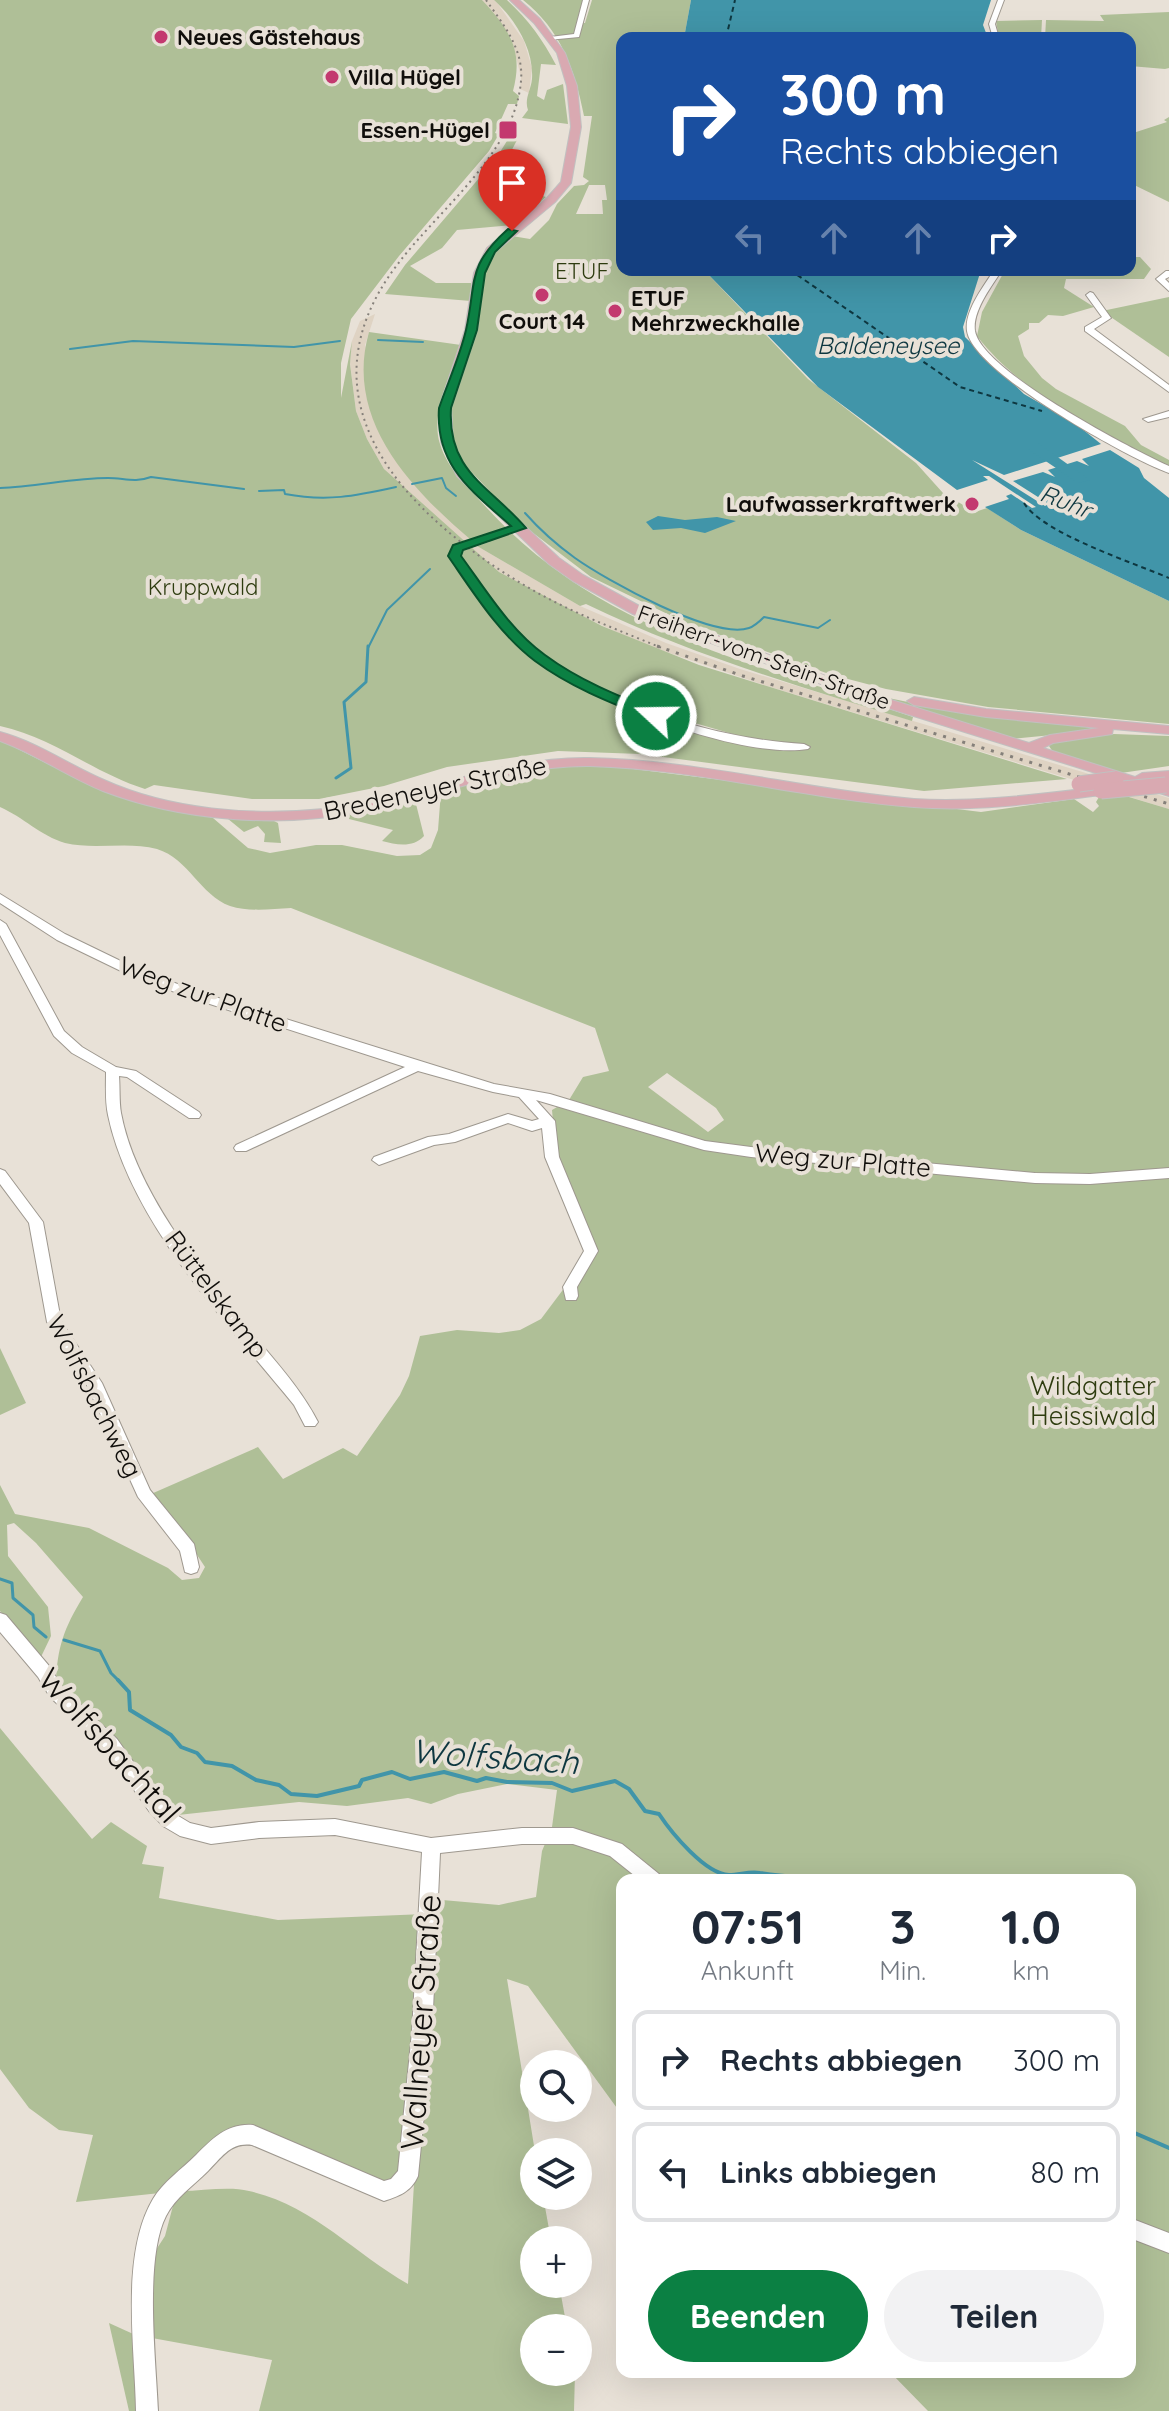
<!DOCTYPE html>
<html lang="de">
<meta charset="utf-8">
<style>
body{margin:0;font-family:Quicksand,sans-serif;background:#f2f2f3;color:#1f2937;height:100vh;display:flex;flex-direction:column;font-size:30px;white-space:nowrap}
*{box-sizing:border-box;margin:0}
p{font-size:26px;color:#747a83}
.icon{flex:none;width:44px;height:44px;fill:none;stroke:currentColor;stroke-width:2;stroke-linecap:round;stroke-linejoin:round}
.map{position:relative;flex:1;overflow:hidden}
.side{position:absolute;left:616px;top:1874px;width:520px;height:504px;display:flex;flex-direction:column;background:#fff;border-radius:16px;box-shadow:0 8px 32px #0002}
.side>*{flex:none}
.banner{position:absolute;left:616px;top:32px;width:520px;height:244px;border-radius:16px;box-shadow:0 8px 32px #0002;background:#1a4fa0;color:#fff;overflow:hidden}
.tools{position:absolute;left:520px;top:2050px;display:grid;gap:16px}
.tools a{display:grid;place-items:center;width:72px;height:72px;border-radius:50%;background:#fff;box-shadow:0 8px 32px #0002;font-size:40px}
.pin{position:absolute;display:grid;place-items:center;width:68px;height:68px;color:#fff;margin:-82px -34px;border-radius:50% 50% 50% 0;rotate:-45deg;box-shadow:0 0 8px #0007}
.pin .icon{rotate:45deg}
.me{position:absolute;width:88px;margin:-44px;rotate:291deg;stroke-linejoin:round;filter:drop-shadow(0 0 6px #0008)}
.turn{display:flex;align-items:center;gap:28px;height:168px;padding:0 32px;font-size:36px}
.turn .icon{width:104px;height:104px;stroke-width:2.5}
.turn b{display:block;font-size:56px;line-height:68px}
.lanes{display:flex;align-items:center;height:76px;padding:0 32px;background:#0003;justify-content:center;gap:40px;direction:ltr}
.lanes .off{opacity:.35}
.eta{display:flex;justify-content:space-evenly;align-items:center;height:136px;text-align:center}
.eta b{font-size:48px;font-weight:800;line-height:56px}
.button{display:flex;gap:16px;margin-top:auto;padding:16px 32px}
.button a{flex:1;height:92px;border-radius:48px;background:#0b8043;color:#fff;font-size:32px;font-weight:800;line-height:92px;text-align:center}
.button a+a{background:#f2f2f3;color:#1f2937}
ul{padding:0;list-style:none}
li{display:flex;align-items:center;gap:24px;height:100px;margin:0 16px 12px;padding:0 16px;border:4px solid #e0e1e3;border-radius:16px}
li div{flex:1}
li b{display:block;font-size:30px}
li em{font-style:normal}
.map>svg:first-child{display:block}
</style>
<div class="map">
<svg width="1169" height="2411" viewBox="0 0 1169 2411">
<rect width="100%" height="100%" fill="#e8e1d7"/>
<g fill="#dfd3c3">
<polygon points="482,0 494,0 498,4 524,41 532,68 529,93 520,89 521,77 511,37"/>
<polygon points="375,314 365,345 409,478 471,540 460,543 443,532 384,469 367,439 356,411 350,363 352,341 360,321"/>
<polygon points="477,546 580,606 666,643 740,669 1169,798 1169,809 764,685 640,643 552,602 499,572 467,549"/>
</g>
<g fill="#afbf97" fill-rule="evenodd">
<path d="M0,0H482C509,29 524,50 513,91L519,96L517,104H508L495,133L499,134L489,151L399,256L351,319L341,363V398L352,341L350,364L356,411L367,439L384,469L499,572L602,626L699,665L1067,779L924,791L640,754L558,751L447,767L384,786L319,799H252L154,785L145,789C94,773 52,737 0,726ZM575,674L636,706L743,737L635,712L568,679Z"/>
<path d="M494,0H507C528,19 543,40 556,65L541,64L537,96L544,100L547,90L563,84L568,124L522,118L528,110C524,99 531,90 532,79C534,49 515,19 494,0Z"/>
<path d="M523,0H583L578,23H585L592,0H691L684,38H622V270H704L808,379L916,463L943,493L975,512L987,508L1021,530L1169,601V724L988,707L886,689L829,674L684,622L591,577L520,523L463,463L451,441L450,405L484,273L498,247L512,236L530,239L549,220L557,204L574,186L584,185L589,181L583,177L592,116H584C575,70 561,30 523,0ZM589,185H605L607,200H602L603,214H576Z"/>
<polygon points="1169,12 1169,68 1165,69 1130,66 1130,38 1045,38 1046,20 1104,21 1100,15"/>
<polygon points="1042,20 1041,38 999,38 996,21"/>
<polygon points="1169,117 1169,202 1130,183 1130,134 1167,122 1164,120"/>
<polygon points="515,135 517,140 502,169 505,173 538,173 519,189 546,197 514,225 457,230 442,248 410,266 436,283 471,283 471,301 385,294 405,265 486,170 489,170 510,136"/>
<path d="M1130,257H1140L1151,269L1144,279H1066L1064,288L1094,307L1063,316L1048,315L1039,323H1029V329L1018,336L1024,356L1042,378L1056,389L1125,426L1141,445L1169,460V468C1142,457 1118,442 1093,427C1048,401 1009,377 977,336L982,312L1005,270H1130Z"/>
<polygon points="1169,297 1169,357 1102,311"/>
<path d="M369,332L461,345C451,375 430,413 440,444C448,470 469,488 486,507C600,633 758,664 913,717L912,721C801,687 691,655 586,604L580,606L477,546L489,542L482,536L471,540C410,488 344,419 369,332Z"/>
<polygon points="874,695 932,707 1124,728 1010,739"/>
<polygon points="1114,734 1169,736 1169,766 1121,773 1053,752 1049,746 1051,742"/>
<path d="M0,740L82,781L213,818L248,848L270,853L316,845H342L397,856L420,855L431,848L438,830L441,791L510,771L585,763L981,812L1074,799L1093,812L1099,806L1096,802L1099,797L1119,794L1169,809V2411H928L890,2372H1130V1880H622V2115L528,1986L507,1979L535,2152L534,2196H543L551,2240H534V2284H559L567,2328H534V2372H575L574,2411H259L272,2360L152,2338L154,2253L165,2236L174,2202L181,2191C203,2191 229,2186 249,2191C312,2205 354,2253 408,2284L431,1899L499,1905L536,1897L542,1851L552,1827L557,1790L507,1784L458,1794L431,1804L408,1798L347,1806L299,1802L178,1815L153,1796L56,1683C57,1648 64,1628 83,1597L36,1543L14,1523L7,1525L8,1556L48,1607L51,1636L40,1659L0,1611V1485L15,1514L89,1528L168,1568L182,1580L199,1578L205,1567L184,1535L151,1494L258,1447L283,1479L343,1448L357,1456L400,1395L409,1376L420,1336L457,1330L499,1333L520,1330L541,1319L565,1287L597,1252L556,1155L552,1110L569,1100L583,1077L609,1071L595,1028L291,908C271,909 249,912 230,906C200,895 189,859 157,849C128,841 95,850 65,843C41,836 23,817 0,807ZM667,1073L716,1108L724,1120L708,1132L648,1087Z"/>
<path d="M409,802L416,804L424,836C413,848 397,845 382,841L393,830L345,818L346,815L383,810Z"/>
<polygon points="222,814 264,816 278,823 281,843 264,842 265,834 258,826 244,832"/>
<polygon points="0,1348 26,1403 0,1415"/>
<polygon points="0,1728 92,1839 111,1822 147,1846 142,1864 164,1867 159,1898 278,1920 425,1914 407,2168 392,2184 253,2131 160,2193 76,2202 93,2135 59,2130 29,2108 0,2069"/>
<polygon points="109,2323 142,2338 139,2411 129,2411"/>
</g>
<g fill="#4195a9">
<polygon points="691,0 991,0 983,25 988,38 684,38"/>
<polygon points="704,270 981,270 963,327 965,337 1024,394 1076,424 1101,444 1004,475 972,460 1045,506 1049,504 1013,481 1043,472 1055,477 1048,470 1077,461 1089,466 1082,459 1110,450 1139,468 1144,478 1169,498 1169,601 1021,530 985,507 1009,499 1006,496 1011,494 1032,508 1036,507 989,476 983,476 988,480 957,490 818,387"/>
<polygon points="658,516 685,520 717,517 736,521 705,533 681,528 653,530 646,522"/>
</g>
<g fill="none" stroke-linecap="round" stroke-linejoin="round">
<g stroke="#4195a9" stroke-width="2">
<polyline points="378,340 423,342"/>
<polyline points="70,349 133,341 294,347 340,341"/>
<polyline points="412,484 442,478 446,488 456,496"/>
<path d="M0,488C36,487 72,478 108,478C124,478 135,483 151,477L244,489"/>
<path d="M259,491L284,490L285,494C327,502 355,496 396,487"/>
<path d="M525,513C540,530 557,545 575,558C606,580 713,640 749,628C755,626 760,621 764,617L818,628L830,620"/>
<polyline points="368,648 387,610 430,569"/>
</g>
<g stroke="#4195a9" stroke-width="3">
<polyline points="336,778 351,768 344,702 366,682 368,646"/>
<polyline points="0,1579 12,1583 13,1598 33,1615 34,1627 46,1637"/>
<polyline points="64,1640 100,1651 111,1673 120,1682"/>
</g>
<g stroke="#4195a9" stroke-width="4">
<path d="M118,1680L129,1692L130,1710L171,1735L181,1747L197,1753L205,1762L232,1766L256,1780L279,1785L291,1794L317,1796L359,1786L362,1780L392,1772L410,1779L444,1772L477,1781L486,1778L507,1782L552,1783L572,1791L615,1781L629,1789L645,1811L659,1814C671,1832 705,1874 729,1875C740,1875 749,1871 760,1873C792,1878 822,1879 854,1880"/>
<polyline points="1130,2131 1169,2148"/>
</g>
<polygon fill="#4195a9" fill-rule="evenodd" points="1025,441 1035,441 1090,480 1078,483 1025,447"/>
<g stroke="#0e3740" stroke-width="2" stroke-dasharray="5 4" stroke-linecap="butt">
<polyline points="726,38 735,0"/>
<polyline points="790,270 960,387 1042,411"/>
<path d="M1024,503C1042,533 1134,563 1169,578"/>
</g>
<g stroke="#9e988f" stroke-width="2">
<g id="minor">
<polygon points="583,0 589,0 579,37 548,40 550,37 574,34"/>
<polygon points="998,0 1004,0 995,24 999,38 993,38 989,24"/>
<path d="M994,270H1002C992,286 972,311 975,331C982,371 1131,449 1169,466V473C1129,459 973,372 967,331C964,311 984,286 994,270Z"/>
<polygon points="1166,271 1169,271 1169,277 1165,279 1169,283 1169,291 1156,279"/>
<polygon points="1090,292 1093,293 1111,318 1094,329 1169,385 1169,392 1085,331 1085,327 1102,317 1086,295"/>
<polygon points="1169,411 1169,417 1148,422 1143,419"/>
<path d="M517,526L525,528L462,550L459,556C482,587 503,620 532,646C599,704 717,739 804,744L810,747L808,749C737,760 579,697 525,651C495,624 472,589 449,556L454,546Z"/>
<polygon points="0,894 65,934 131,966 193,990 494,1084 550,1094 705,1141 751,1147 1035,1173 1090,1174 1169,1168 1169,1178 1090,1184 1035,1183 751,1157 704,1150 536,1100 555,1121 559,1157 598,1251 577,1287 578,1296 576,1300 566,1300 563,1287 584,1251 545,1157 542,1128 532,1131 508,1123 455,1142 434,1145 379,1165 372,1160 374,1157 428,1137 449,1134 508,1114 532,1121 539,1119 519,1097 493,1092 418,1071 246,1151 236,1151 234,1148 236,1145 405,1067 185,996 123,972 57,940 0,903"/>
<path d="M0,920L6,924L64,1031L82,1047L116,1067L136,1071L199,1112L201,1115L199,1118H189L127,1077L119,1076C120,1088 119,1101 121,1113C135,1189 200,1270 248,1328C273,1359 300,1387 318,1422L315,1426H305L294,1405C227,1323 130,1221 108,1115C105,1101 106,1086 106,1072L72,1053L54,1036L0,935Z"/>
<polygon points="0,1169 5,1171 43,1222 61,1321 102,1383 150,1490 194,1544 199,1567 197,1572 191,1574 185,1572 180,1551 138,1497 87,1385 47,1322 29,1223 0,1184"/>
<path d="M0,1613L6,1615L50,1667L62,1687L117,1739L161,1801L175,1814L190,1823L211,1828L259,1822L335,1819L431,1838L522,1828H573L622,1844L659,1874L662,1880H640L610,1856L573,1844H522L440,1853L432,2032L418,2176C411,2192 399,2196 384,2201L252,2145C231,2142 222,2157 208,2171C194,2185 175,2198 166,2216C144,2259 156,2361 158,2411H136C135,2348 120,2255 153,2199C163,2182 182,2169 196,2155C213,2138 228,2123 253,2125L384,2181L391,2179L398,2171L412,2032L422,1852L335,1835L259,1838L211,1844L180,1836L163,1826L149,1811L105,1749L50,1697L38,1677L0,1632Z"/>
<polygon points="1130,2218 1169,2233 1169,2253 1130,2238"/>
</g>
</g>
<g stroke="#c1c0c0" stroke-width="2">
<g id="major">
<polygon points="510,0 519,0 540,19 565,53 577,86 581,127 571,183 555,202 495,252 484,273 477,330 451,408 453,442 466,471 559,558 583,575 643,608 882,697 1029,743 1050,735 1099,728 986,717 914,705 907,701 914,697 986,709 1169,726 1169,734 1113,729 1112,734 1053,743 1043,748 1135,777 1142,773 1169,771 1169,779 1149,781 1169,787 1169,796 872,703 633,614 573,581 549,564 457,476 441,442 439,408 465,330 474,273 487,248 547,198 561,182 571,127 567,86 557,53 534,23"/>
<path d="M0,732C37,742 69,765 104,780C170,810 252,816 324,809C414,799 498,756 590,758C699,760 806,790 914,799C977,803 1039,794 1101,787L1108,791L1101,795C1039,803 977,812 914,807C806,799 699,769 590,766C510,765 437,797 360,812C278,828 181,821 103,791C68,777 36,754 0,741Z"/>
</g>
</g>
<use href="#minor" fill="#fff" fill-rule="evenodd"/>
<use href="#major" fill="#d9a9b1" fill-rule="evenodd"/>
<path stroke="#85807a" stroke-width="2" stroke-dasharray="2 4" stroke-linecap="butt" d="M486,0C503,24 524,49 521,81C515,153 438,210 397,265C294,401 406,515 524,585C567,611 616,629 662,648"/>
<polyline stroke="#85807a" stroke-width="3" stroke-dasharray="3 7" stroke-linecap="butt" points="657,646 743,676 1169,804"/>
<g stroke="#c1c0c0" stroke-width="17" stroke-linecap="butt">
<g id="major-bridge">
<polyline points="1079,784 1116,779"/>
<polyline points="1101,791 1166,785"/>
</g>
</g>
<use href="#major-bridge" stroke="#d9a9b1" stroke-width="15"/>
</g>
<path fill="#0b8043" stroke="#07532c" stroke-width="2" d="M508,229L517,231L495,252L485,273L477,330L451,408C447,472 490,486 526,528L463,550L461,556C486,590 510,630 545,655C580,681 621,697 661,713V719H651C611,703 570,687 535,661C499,634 473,592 448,556L453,545L511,526C472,491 435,466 439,408C448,382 460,356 466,330C477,280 466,267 508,229Z"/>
<g fill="#c3396f" stroke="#e8e1d7" stroke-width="3">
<circle cx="161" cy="37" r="8"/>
<circle cx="332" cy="77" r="8"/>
<rect x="498" y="120" width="20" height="20" rx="4"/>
<circle cx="542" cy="295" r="8"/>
<circle cx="615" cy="311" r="8"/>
<circle cx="972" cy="504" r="8"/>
</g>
<g text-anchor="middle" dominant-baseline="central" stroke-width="8" stroke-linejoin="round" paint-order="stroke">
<g font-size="22" font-weight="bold" fill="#100e0b" stroke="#e8e1d7" text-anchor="start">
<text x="177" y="37">Neues Gästehaus</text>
<text x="348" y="77">Villa Hügel</text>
<text x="490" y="130" text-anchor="end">Essen-Hügel</text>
<text x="631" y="298">ETUF<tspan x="631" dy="25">Mehrzweckhalle</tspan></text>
<text x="542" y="321" text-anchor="middle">Court 14</text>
<text x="956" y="504" text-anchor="end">Laufwasserkraftwerk</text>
</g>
<g font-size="22" fill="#2e3c0f" stroke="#e8e1d7">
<text x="582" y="271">ETUF</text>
<text x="203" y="587">Kruppwald</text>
</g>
<g font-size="22" fill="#100e0b" stroke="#e8e1d7">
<text transform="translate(764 657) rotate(20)">Freiherr-vom-Stein-Straße</text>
</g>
<g font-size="24" font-style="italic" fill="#0e3740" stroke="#e8e1d7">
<text x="888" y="345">Baldeneysee</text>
<text transform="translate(1066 501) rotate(21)">Ruhr</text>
</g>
<g font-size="26" fill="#100e0b" stroke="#e8e1d7">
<text transform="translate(435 788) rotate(-12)">Bredeneyer Straße</text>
<text transform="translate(203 994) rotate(20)">Weg zur Platte</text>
<text transform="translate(843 1160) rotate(5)">Weg zur Platte</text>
<text transform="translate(217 1294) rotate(53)">Rüttelskamp</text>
<text transform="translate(95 1396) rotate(63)">Wolfsbachweg</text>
</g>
<g font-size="26" fill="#2e3c0f" stroke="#e8e1d7">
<text x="1093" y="1385">Wildgatter<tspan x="1093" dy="30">Heissiwald</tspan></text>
</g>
<g font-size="32" fill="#100e0b" stroke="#e8e1d7">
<text transform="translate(110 1745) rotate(48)">Wolfsbachtal</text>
<text transform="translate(420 2022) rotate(-86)">Wallneyer Straße</text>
</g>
<g font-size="34" font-style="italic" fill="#0e3740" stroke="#e8e1d7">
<text transform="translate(495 1756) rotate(4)">Wolfsbach</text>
</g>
</g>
</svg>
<div class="tools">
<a><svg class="icon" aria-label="search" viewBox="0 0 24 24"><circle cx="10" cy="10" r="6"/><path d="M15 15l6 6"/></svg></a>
<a><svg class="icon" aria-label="layers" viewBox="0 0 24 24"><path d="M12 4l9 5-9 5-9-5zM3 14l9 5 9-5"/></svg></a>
<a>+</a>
<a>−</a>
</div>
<div class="pin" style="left:512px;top:231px;background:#d93025"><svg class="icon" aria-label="arrive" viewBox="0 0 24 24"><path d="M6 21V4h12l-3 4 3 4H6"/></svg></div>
<svg class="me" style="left:656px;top:716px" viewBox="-20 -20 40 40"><circle r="17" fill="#0b8043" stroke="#fff" stroke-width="3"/><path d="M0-11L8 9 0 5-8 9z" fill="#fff"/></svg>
<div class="banner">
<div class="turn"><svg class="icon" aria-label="right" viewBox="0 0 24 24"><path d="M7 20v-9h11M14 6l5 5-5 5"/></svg><div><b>300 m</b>Rechts abbiegen</div></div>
<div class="lanes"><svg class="icon off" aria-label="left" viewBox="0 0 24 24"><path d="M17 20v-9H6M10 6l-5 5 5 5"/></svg><svg class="icon off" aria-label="ahead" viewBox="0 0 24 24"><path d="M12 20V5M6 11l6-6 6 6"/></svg><svg class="icon off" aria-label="ahead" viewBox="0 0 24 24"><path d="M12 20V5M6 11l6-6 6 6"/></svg><svg class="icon" aria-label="right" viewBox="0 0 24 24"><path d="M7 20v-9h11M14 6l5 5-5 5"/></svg></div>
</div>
<section class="side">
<div class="eta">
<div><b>07:51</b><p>Ankunft</p></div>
<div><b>3</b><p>Min.</p></div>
<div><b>1.0</b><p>km</p></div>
</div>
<ul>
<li><svg class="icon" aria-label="right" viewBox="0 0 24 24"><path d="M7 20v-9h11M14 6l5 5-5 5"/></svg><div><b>Rechts abbiegen</b></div><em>300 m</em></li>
<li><svg class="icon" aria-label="left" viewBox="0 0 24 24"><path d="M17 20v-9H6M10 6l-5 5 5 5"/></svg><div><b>Links abbiegen</b></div><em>80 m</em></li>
</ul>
<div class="button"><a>Beenden</a><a>Teilen</a></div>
</section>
</div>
